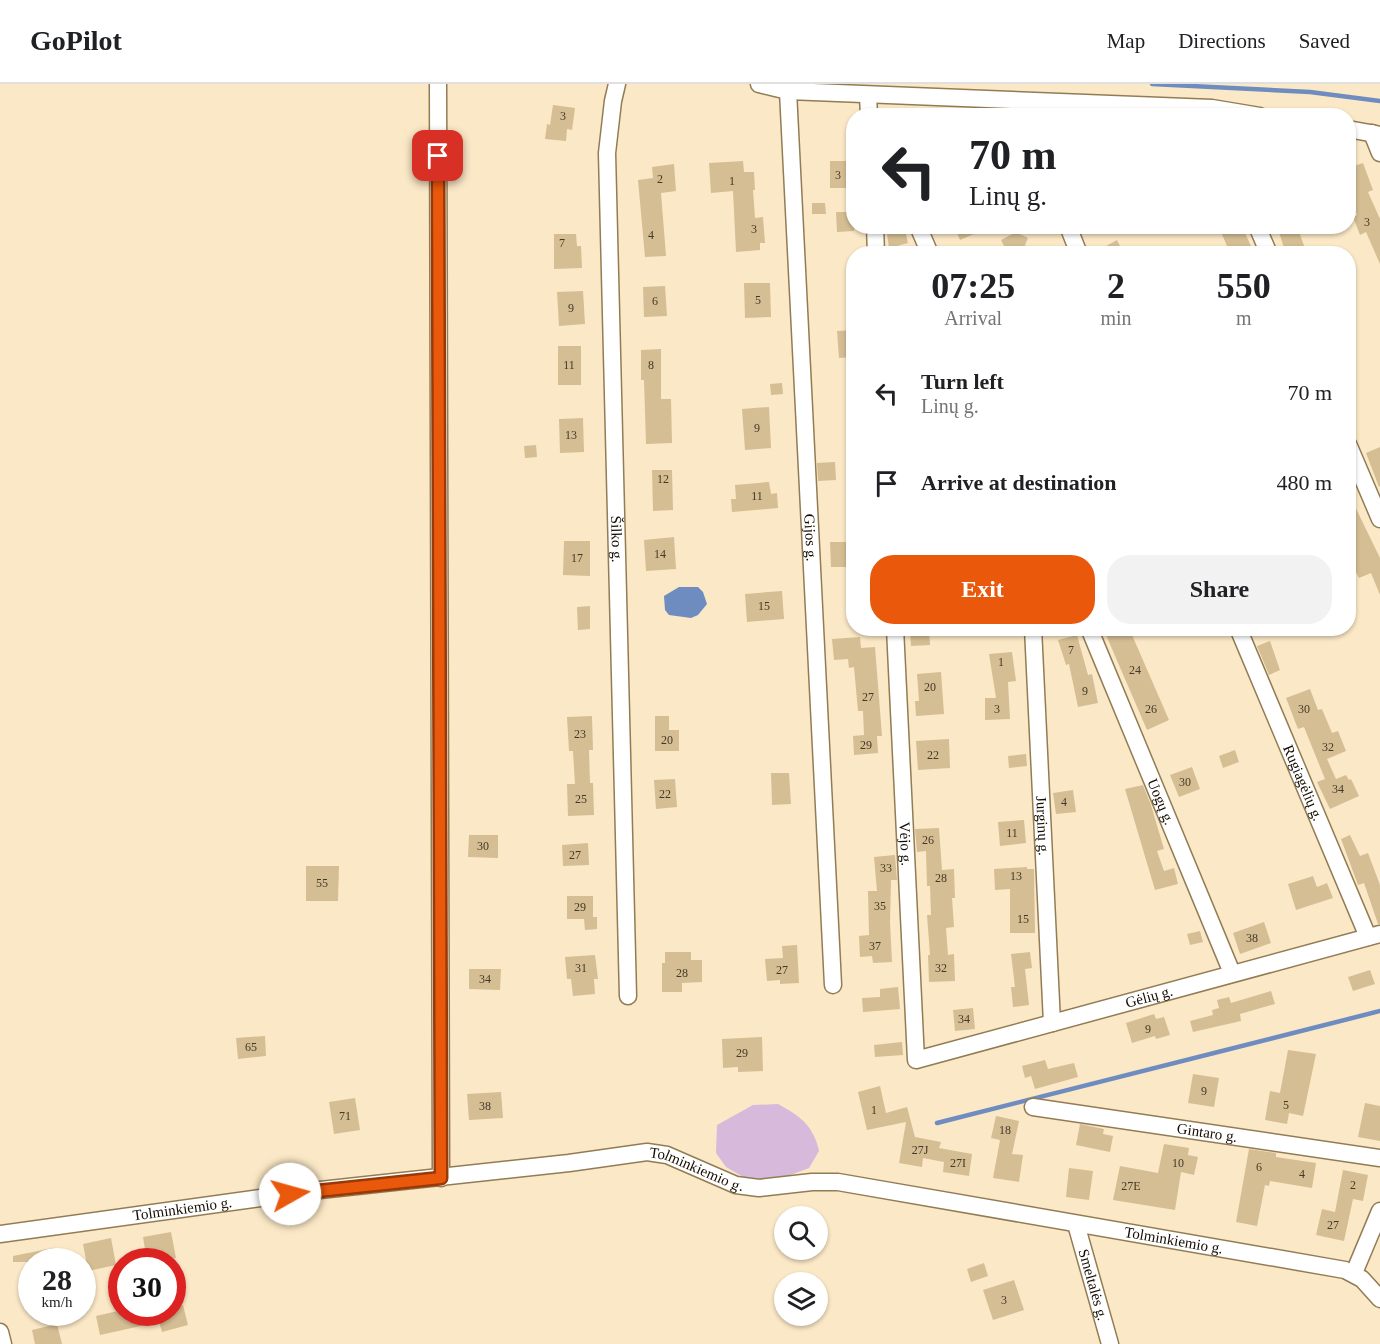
<!DOCTYPE html>
<meta charset="utf-8">
<style>
body{margin:0;font-family:Georgia,serif;background:#f2f2f2;color:#202124;height:100vh;display:flex;flex-direction:column;font-size:22px;white-space:nowrap}
*{box-sizing:border-box;margin:0}
p{font-size:20px;color:#757577}
.icon{flex:none;width:33px;height:33px;fill:none;stroke:currentColor;stroke-width:2;stroke-linecap:round;stroke-linejoin:round}
.map{position:relative;flex:1;overflow:hidden}
.panel{position:absolute;left:846px;top:162px;width:510px;height:390px;display:flex;flex-direction:column;background:#fff;border-radius:24px;box-shadow:0 2px 4px #0004}
.panel>*{flex:none}
.hud{position:absolute;left:846px;top:24px;width:510px;height:126px;border-radius:24px;box-shadow:0 2px 4px #0004;background:#fff;color:#202124;overflow:hidden}
.tools{position:absolute;left:774px;top:1122px;display:grid;gap:12px}
.tools a{display:grid;place-items:center;width:54px;height:54px;border-radius:50%;background:#fff;box-shadow:0 2px 4px #0004;font-size:30px}
.speed{position:absolute;left:18px;top:1164px;display:flex;gap:12px;font-size:30px;font-weight:700;text-align:center}
.speed>*{display:grid;place-content:center;width:78px;height:78px;border-radius:50%;background:#fff;box-shadow:0 2px 4px #0004;line-height:1}
.speed small{font-size:15px;font-weight:400}
.speed .limit{border:9px solid #d22;background:#fff;color:#111}
.pin{position:absolute;display:grid;place-items:center;width:51px;height:51px;color:#fff;margin:-26px;border-radius:12px;box-shadow:0 3px 9px #0006}
.me{position:absolute;width:66px;margin:-33px;rotate:83deg;stroke-linejoin:round;filter:drop-shadow(0 0 4px #0008)}
.turn{display:flex;align-items:center;gap:21px;height:126px;padding:0 24px;font-size:27px}
.turn .icon{width:78px;height:78px;stroke-width:2.5}
.turn b{display:block;font-size:42px;line-height:51px}
.eta{display:flex;justify-content:space-evenly;align-items:center;height:102px;text-align:center}
.eta b{font-size:36px;font-weight:700;line-height:42px}
.action{display:flex;gap:12px;margin-top:auto;padding:12px 24px}
.action a{flex:1;height:69px;border-radius:24px;background:#ea580c;color:#fff;font-size:24px;font-weight:700;line-height:69px;text-align:center}
.action a+a{background:#f2f2f2;color:#202124}
ul{padding:0;list-style:none}
li{display:flex;align-items:center;gap:18px;height:90px;padding:0 24px}
li div{flex:1}
li b{display:block;font-size:22px}
li em{font-style:normal}
header{display:flex;align-items:center;gap:36px;box-sizing:border-box;height:84px;padding:0 30px;background:#fff;border-bottom:2px solid #e0e0e0}
header strong{font-size:28px}
nav{display:flex;gap:33px;margin-inline-start:auto;font-size:21px}
.map>svg:first-child{display:block}
</style>
<header>
<strong>GoPilot</strong>
<nav><a>Map</a><a>Directions</a><a>Saved</a></nav>
</header>
<div class="map">
<svg width="1380" height="1260" viewBox="0 0 1380 1260">
<rect width="100%" height="100%" fill="#fbe8c6"/>
<path fill="#d7b9db" d="M778,1020C800,1032 813,1041 819,1067L809,1084L780,1095L745,1094L726,1083L716,1069L717,1041L753,1021Z"/>
<polygon fill="#6f8cc0" points="679,503 698,503 703,508 707,520 698,531 691,534 669,531 665,526 664,512"/>
<g fill="none" stroke-linecap="round" stroke-linejoin="round">
<g stroke="#6f8cc0" stroke-width="4.5">
<polyline points="1152,0 1310,8 1380,17"/>
<polyline points="937,1039 1380,927"/>
</g>
</g>
<g fill="#d5be94">
<polygon points="553,21 575,24 572,46 567,45 566,57 545,55 547,40 550,41"/>
<polygon points="743,77 744,88 754,88 755,106 753,106 755,134 763,133 765,159 760,159 760,166 736,168 733,107 711,109 709,79"/>
<rect x="830" y="77" width="16" height="27"/>
<polygon points="1363,79 1373,106 1368,108 1380,135 1380,180 1366,148 1360,151 1353,133 1357,131 1348,107 1348,84"/>
<polygon points="674,80 676,107 661,109 666,172 645,173 638,96 653,94 652,83"/>
<polygon points="812,119 825,119 826,130 812,130"/>
<polygon points="836,128 854,128 854,147 837,148"/>
<polygon points="886,142 904,142 908,159 889,164"/>
<polygon points="954,142 992,142 960,156"/>
<polygon points="1222,142 1242,142 1254,169 1230,169 1221,148 1224,147"/>
<polygon points="1277,142 1297,142 1307,170 1286,170"/>
<polygon points="1016,148 1028,154 1025,161 1029,170 1008,170 1001,156"/>
<polygon points="554,150 576,150 577,162 581,162 582,184 554,185"/>
<polygon points="1117,156 1124,170 1092,170"/>
<polygon points="744,199 770,199 771,233 745,234"/>
<polygon points="665,202 667,232 644,233 643,203"/>
<polygon points="583,207 585,240 559,242 557,208"/>
<polygon points="854,246 854,273 839,274 837,247"/>
<rect x="558" y="262" width="23" height="39"/>
<polygon points="661,265 661,315 671,315 672,359 646,360 644,296 641,296 641,266"/>
<polygon points="782,299 783,310 771,311 770,300"/>
<polygon points="769,323 771,364 745,366 742,325"/>
<polygon points="583,334 584,368 560,369 559,335"/>
<polygon points="536,361 537,373 525,374 524,362"/>
<polygon points="1380,363 1380,402 1379,403 1366,369"/>
<polygon points="835,378 836,396 818,397 817,379"/>
<polygon points="652,386 672,386 673,426 653,427"/>
<polygon points="769,398 771,410 777,409 778,424 732,428 731,415 736,415 735,401"/>
<polygon points="1348,408 1380,474 1380,511 1371,489 1359,494 1348,473"/>
<polygon points="674,453 676,485 646,487 644,456"/>
<polygon points="564,457 590,457 590,492 563,491"/>
<polygon points="830,458 854,458 854,483 831,483"/>
<polygon points="782,507 784,535 747,538 745,510"/>
<polygon points="590,522 590,545 578,546 577,523"/>
<polygon points="1103,544 1129,544 1169,636 1147,646"/>
<polygon points="929,545 930,561 911,562 910,546"/>
<polygon points="1077,551 1088,591 1092,590 1098,619 1078,623 1069,580 1066,581 1058,556"/>
<polygon points="860,553 861,564 875,563 882,652 877,652 878,669 854,671 853,652 864,651 863,627 858,627 854,583 849,584 848,575 834,576 832,555"/>
<polygon points="1270,557 1280,586 1269,591 1257,562"/>
<polygon points="1012,568 1016,597 1008,598 1010,635 985,636 985,614 996,614 989,570"/>
<polygon points="941,588 944,630 916,632 915,617 919,617 917,590"/>
<polygon points="1310,605 1318,626 1322,625 1332,649 1338,647 1346,667 1327,675 1336,695 1346,691 1349,696 1351,695 1359,712 1330,725 1317,698 1325,695 1304,643 1298,645 1286,614"/>
<polygon points="592,632 593,666 589,666 590,699 593,699 594,731 568,732 567,700 575,700 573,667 569,667 567,633"/>
<polygon points="655,632 669,632 669,646 679,646 679,667 655,667"/>
<polygon points="949,655 950,684 918,686 916,657"/>
<polygon points="1235,666 1239,678 1223,684 1219,672"/>
<polygon points="1026,670 1027,682 1009,684 1008,672"/>
<polygon points="1192,683 1200,705 1179,713 1170,691"/>
<polygon points="771,689 789,689 791,720 772,721"/>
<polygon points="675,695 677,723 656,725 654,696"/>
<polygon points="1143,701 1151,721 1164,765 1157,767 1164,787 1174,784 1178,800 1155,806 1125,705"/>
<polygon points="1073,706 1076,728 1056,730 1053,709"/>
<polygon points="1024,736 1026,759 1000,762 998,738"/>
<polygon points="939,744 942,786 954,785 955,814 952,814 954,843 946,844 948,871 954,870 955,897 929,898 928,871 930,871 927,831 931,831 930,802 927,802 926,767 917,768 915,745"/>
<polygon points="469,751 498,751 498,774 468,773"/>
<polygon points="1350,751 1360,772 1368,769 1380,801 1380,840 1378,840 1364,799 1358,801 1341,755"/>
<polygon points="588,759 589,781 563,782 562,761"/>
<polygon points="895,771 897,796 891,796 890,838 892,878 873,879 872,872 860,873 859,852 869,851 868,807 877,807 874,773"/>
<polygon points="306,782 339,782 338,817 306,817"/>
<polygon points="1027,783 1027,785 1034,785 1035,849 1010,849 1010,805 995,806 994,785"/>
<polygon points="1313,792 1317,803 1327,799 1333,814 1296,826 1288,800"/>
<polygon points="567,812 593,812 593,833 597,833 597,845 585,846 584,835 567,835"/>
<polygon points="1264,838 1271,859 1240,870 1233,849"/>
<polygon points="1200,847 1203,858 1190,861 1187,850"/>
<polygon points="797,861 799,899 780,900 780,896 767,897 765,875 783,874 782,862"/>
<polygon points="665,868 691,868 691,876 702,876 702,898 682,899 682,908 662,908 662,879 665,879"/>
<polygon points="1030,868 1032,884 1025,885 1029,921 1013,923 1011,903 1015,903 1011,870"/>
<polygon points="595,871 598,895 594,895 595,910 573,912 571,895 567,895 565,873"/>
<polygon points="469,885 501,885 500,906 469,905"/>
<polygon points="1370,886 1375,900 1353,907 1348,893"/>
<polygon points="898,903 900,925 863,928 862,914 880,913 880,905"/>
<polygon points="1271,907 1275,920 1240,930 1241,937 1193,948 1190,937 1213,931 1212,926 1219,924 1217,916 1229,913 1231,919"/>
<polygon points="973,924 975,945 955,947 953,926"/>
<polygon points="1154,930 1156,935 1164,933 1170,951 1156,955 1155,952 1132,959 1126,939"/>
<polygon points="265,952 266,972 238,975 236,954"/>
<polygon points="762,953 763,987 738,988 738,983 723,984 722,955"/>
<polygon points="902,958 903,971 875,973 874,961"/>
<polygon points="1288,966 1316,970 1303,1032 1289,1029 1287,1040 1265,1036 1270,1007 1280,1009"/>
<polygon points="1045,976 1048,985 1074,979 1078,993 1035,1005 1031,992 1025,994 1022,982"/>
<polygon points="1193,990 1219,994 1214,1023 1188,1019"/>
<polygon points="880,1002 886,1029 907,1023 915,1053 941,1058 939,1064 972,1070 969,1092 943,1088 944,1078 923,1074 922,1083 899,1079 906,1038 867,1046 858,1008"/>
<polygon points="501,1008 503,1034 469,1036 467,1010"/>
<polygon points="355,1014 360,1046 334,1050 329,1018"/>
<polygon points="1365,1019 1380,1022 1380,1057 1358,1053"/>
<polygon points="996,1032 1019,1037 1012,1070 1023,1071 1019,1098 993,1094 1000,1056 991,1054"/>
<polygon points="1080,1040 1104,1045 1103,1050 1113,1052 1110,1068 1076,1061"/>
<polygon points="1164,1060 1189,1064 1188,1071 1198,1073 1194,1091 1181,1088 1175,1126 1113,1116 1120,1082 1158,1089"/>
<polygon points="1249,1065 1276,1069 1276,1073 1316,1079 1312,1104 1270,1097 1269,1102 1265,1101 1257,1142 1236,1138"/>
<polygon points="1069,1084 1093,1087 1089,1116 1066,1113"/>
<polygon points="1343,1086 1368,1091 1363,1117 1353,1115 1344,1157 1316,1151 1322,1125 1335,1128"/>
<polygon points="171,1148 176,1174 147,1178 143,1153"/>
<polygon points="111,1154 116,1181 88,1187 83,1160"/>
<polygon points="53,1164 56,1178 13,1178 13,1172"/>
<polygon points="984,1179 988,1192 971,1198 967,1185"/>
<polygon points="1014,1196 1024,1226 993,1236 983,1206"/>
<polygon points="183,1221 188,1241 162,1248 159,1238 100,1251 96,1232 122,1226 122,1228 172,1228 172,1224"/>
<polygon points="57,1240 62,1260 35,1260 32,1246"/>
</g>
<g fill="none" stroke-linecap="round" stroke-linejoin="round">
<g stroke="#927c54" stroke-width="19">
<g id="minor">
<polyline points="438,0 441,1094"/>
<path id="s1" d="M617,0L613,17L607,69L628,912"/>
<polyline points="759,0 788,7 1212,24 1260,32"/>
<path id="s2" d="M788,7L833,901"/>
<polyline points="868,11 869,32"/>
<polyline points="1348,45 1380,51"/>
<polyline points="1372,49 1380,69"/>
<polyline points="875,142 876,170"/>
<polyline points="918,142 930,170"/>
<polyline points="1068,142 1079,170"/>
<polyline points="1257,142 1269,170"/>
<polyline points="1348,360 1380,435"/>
<path id="s3" d="M895,544L916,976L1380,850"/>
<path id="s4" d="M1033,544L1052,939"/>
<path id="s5" d="M1089,544L1232,889"/>
<path id="s6" d="M1238,544L1368,853"/>
<path id="s7" d="M1033,1023L1380,1074"/>
<path id="s8" d="M1076,1140L1110,1260"/>
<path id="s9" d="M0,1150L311,1107L569,1079L647,1068L667,1071L736,1101L759,1104L812,1098H838L1345,1186L1362,1195L1380,1215"/>
<polyline points="1354,1189 1380,1127"/>
<polyline points="0,1248 3,1260"/>
</g>
</g>
<use href="#minor" stroke="#fff" stroke-width="16"/>
</g>
<g fill="none" stroke-linecap="round" stroke-linejoin="round">
<g stroke="#983908" stroke-width="15">
<polyline id="route" points="290,1110 441,1094 438,72"/>
</g>
<use href="#route" stroke="#ea580c" stroke-width="10"/>
</g>
<g text-anchor="middle" dominant-baseline="central" stroke-width="5" stroke-linejoin="round" paint-order="stroke">
<g font-size="12" fill="#443826">
<text x="563" y="32">3</text>
<text x="838" y="91">3</text>
<text x="660" y="95">2</text>
<text x="732" y="97">1</text>
<text x="1367" y="138">3</text>
<text x="754" y="145">3</text>
<text x="651" y="151">4</text>
<text x="562" y="159">7</text>
<text x="758" y="216">5</text>
<text x="655" y="217">6</text>
<text x="571" y="224">9</text>
<text x="569" y="281">11</text>
<text x="651" y="281">8</text>
<text x="757" y="344">9</text>
<text x="571" y="351">13</text>
<text x="663" y="395">12</text>
<text x="757" y="412">11</text>
<text x="660" y="470">14</text>
<text x="577" y="474">17</text>
<text x="764" y="522">15</text>
<text x="1071" y="566">7</text>
<text x="1001" y="578">1</text>
<text x="1135" y="586">24</text>
<text x="930" y="603">20</text>
<text x="1085" y="607">9</text>
<text x="868" y="613">27</text>
<text x="997" y="625">3</text>
<text x="1151" y="625">26</text>
<text x="1304" y="625">30</text>
<text x="580" y="650">23</text>
<text x="667" y="656">20</text>
<text x="866" y="661">29</text>
<text x="1328" y="663">32</text>
<text x="933" y="671">22</text>
<text x="1185" y="698">30</text>
<text x="1338" y="705">34</text>
<text x="665" y="710">22</text>
<text x="581" y="715">25</text>
<text x="1064" y="718">4</text>
<text x="1012" y="749">11</text>
<text x="928" y="756">26</text>
<text x="483" y="762">30</text>
<text x="575" y="771">27</text>
<text x="886" y="784">33</text>
<text x="1016" y="792">13</text>
<text x="941" y="794">28</text>
<text x="322" y="799">55</text>
<text x="880" y="822">35</text>
<text x="580" y="823">29</text>
<text x="1023" y="835">15</text>
<text x="1252" y="854">38</text>
<text x="875" y="862">37</text>
<text x="581" y="884">31</text>
<text x="941" y="884">32</text>
<text x="782" y="886">27</text>
<text x="682" y="889">28</text>
<text x="485" y="895">34</text>
<text x="964" y="935">34</text>
<text x="1148" y="945">9</text>
<text x="251" y="963">65</text>
<text x="742" y="969">29</text>
<text x="1204" y="1007">9</text>
<text x="1286" y="1021">5</text>
<text x="485" y="1022">38</text>
<text x="874" y="1026">1</text>
<text x="345" y="1032">71</text>
<text x="1005" y="1046">18</text>
<text x="920" y="1066">27J</text>
<text x="958" y="1079">27I</text>
<text x="1178" y="1079">10</text>
<text x="1259" y="1083">6</text>
<text x="1302" y="1090">4</text>
<text x="1353" y="1101">2</text>
<text x="1131" y="1102">27E</text>
<text x="1333" y="1141">27</text>
<text x="1004" y="1216">3</text>
</g>
<g font-size="15" fill="#140c01" stroke="#fcf7ee">
<text stroke="none"><textPath href="#s2" startOffset="447">Gijos g.</textPath></text>
<text stroke="none"><textPath href="#s1" startOffset="456">Šilko g.</textPath></text>
<text stroke="none"><textPath href="#s6" startOffset="168">Rugiagėlių g.</textPath></text>
<text stroke="none"><textPath href="#s5" startOffset="188">Uogų g.</textPath></text>
<text stroke="none"><textPath href="#s4" startOffset="198">Jurginų g.</textPath></text>
<text stroke="none"><textPath href="#s3" startOffset="216">Vėjo g.</textPath></text>
<text stroke="none"><textPath href="#s3" startOffset="674">Gėlių g.</textPath></text>
<text stroke="none"><textPath href="#s7" startOffset="176">Gintaro g.</textPath></text>
<text stroke="none"><textPath href="#s9" startOffset="705">Tolminkiemio g.</textPath></text>
<text stroke="none"><textPath href="#s9" startOffset="184">Tolminkiemio g.</textPath></text>
<text stroke="none"><textPath href="#s9" startOffset="1191">Tolminkiemio g.</textPath></text>
<text stroke="none"><textPath href="#s8" startOffset="63">Smeltalės g.</textPath></text>
</g>
</g>
</svg>
<div class="tools">
<a><svg class="icon" aria-label="search" viewBox="0 0 24 24"><circle cx="10" cy="10" r="6"/><path d="M15 15l6 6"/></svg></a>
<a><svg class="icon" aria-label="layers" viewBox="0 0 24 24"><path d="M12 4l9 5-9 5-9-5zM3 14l9 5 9-5"/></svg></a>
</div>
<div class="speed"><div>28<small>km/h</small></div><div class="limit">30</div></div>
<div class="pin" style="left:438px;top:72px;background:#d93025"><svg class="icon" aria-label="arrive" viewBox="0 0 24 24"><path d="M6 21V4h12l-3 4 3 4H6"/></svg></div>
<svg class="me" style="left:290px;top:1110px" viewBox="-20 -20 40 40"><circle r="19" fill="#fff"/><path d="M0-13L10 11 0 6-10 11z" fill="#ea580c"/></svg>
<div class="hud">
<div class="turn"><svg class="icon" aria-label="left" viewBox="0 0 24 24"><path d="M17 20v-9H6M10 6l-5 5 5 5"/></svg><div><b>70 m</b>Linų g.</div></div>
</div>
<section class="panel">
<div class="eta">
<div><b>07:25</b><p>Arrival</p></div>
<div><b>2</b><p>min</p></div>
<div><b>550</b><p>m</p></div>
</div>
<ul>
<li><svg class="icon" aria-label="left" viewBox="0 0 24 24"><path d="M17 20v-9H6M10 6l-5 5 5 5"/></svg><div><b>Turn left</b><p>Linų g.</p></div><em>70 m</em></li>
<li><svg class="icon" aria-label="arrive" viewBox="0 0 24 24"><path d="M6 21V4h12l-3 4 3 4H6"/></svg><div><b>Arrive at destination</b></div><em>480 m</em></li>
</ul>
<div class="action"><a>Exit</a><a>Share</a></div>
</section>
</div>
